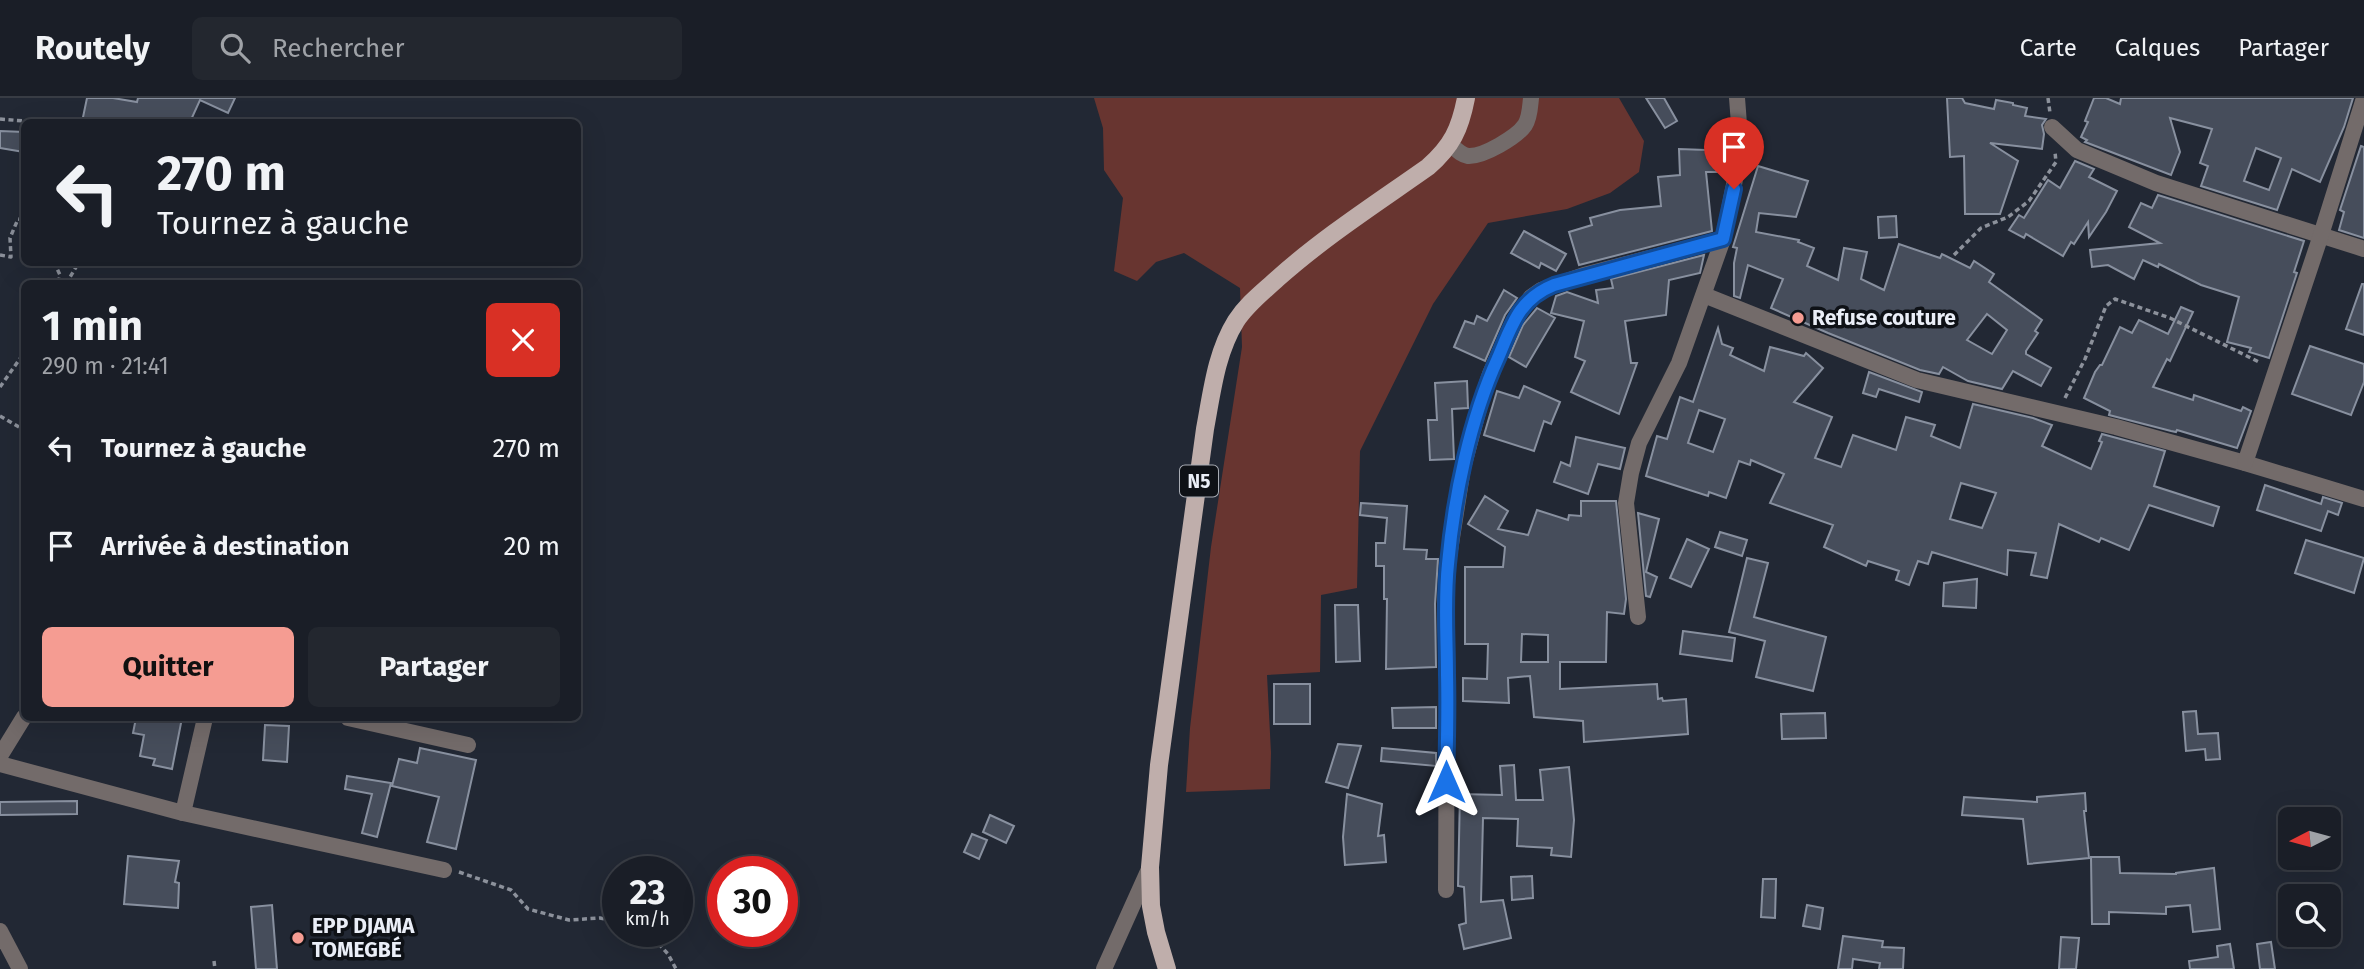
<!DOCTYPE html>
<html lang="fr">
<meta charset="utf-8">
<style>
body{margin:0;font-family:"Fira Sans",sans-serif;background:#23272f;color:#f1f3f6;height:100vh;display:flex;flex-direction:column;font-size:26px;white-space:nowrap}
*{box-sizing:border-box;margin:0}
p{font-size:23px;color:#9fa2a7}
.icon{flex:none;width:38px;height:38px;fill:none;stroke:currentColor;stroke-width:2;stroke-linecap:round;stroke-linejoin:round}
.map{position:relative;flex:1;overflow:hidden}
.drawer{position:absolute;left:21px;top:182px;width:560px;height:441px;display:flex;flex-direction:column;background:#1a1e27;border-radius:10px;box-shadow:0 7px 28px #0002,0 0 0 2px #383c44}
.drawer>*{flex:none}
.guide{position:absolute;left:21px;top:21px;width:560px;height:147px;border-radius:10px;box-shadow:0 7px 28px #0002,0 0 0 2px #383c44;background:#1a1e27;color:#f1f3f6;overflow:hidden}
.needle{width:46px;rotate:264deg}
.buttons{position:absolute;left:2278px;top:709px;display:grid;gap:14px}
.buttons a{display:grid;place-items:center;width:63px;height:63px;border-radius:10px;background:#1a1e27;box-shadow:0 7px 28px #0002,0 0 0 2px #383c44;font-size:35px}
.speed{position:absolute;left:602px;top:758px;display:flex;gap:14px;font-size:35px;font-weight:700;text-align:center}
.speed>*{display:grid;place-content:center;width:91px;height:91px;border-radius:50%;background:#1a1e27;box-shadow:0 7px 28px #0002,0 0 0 2px #383c44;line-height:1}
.speed small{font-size:18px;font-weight:400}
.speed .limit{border:10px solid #d22;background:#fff;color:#111}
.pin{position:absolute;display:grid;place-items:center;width:60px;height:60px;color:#fff;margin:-72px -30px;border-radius:50% 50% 50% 0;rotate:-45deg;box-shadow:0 0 7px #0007}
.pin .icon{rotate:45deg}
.me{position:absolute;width:77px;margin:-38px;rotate:0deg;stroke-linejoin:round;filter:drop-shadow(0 0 5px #0008)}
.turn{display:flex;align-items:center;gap:24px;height:147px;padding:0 21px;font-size:32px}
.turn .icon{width:91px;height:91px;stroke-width:2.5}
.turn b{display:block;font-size:49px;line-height:60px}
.round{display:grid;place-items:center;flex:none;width:74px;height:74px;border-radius:10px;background:#23272f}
.head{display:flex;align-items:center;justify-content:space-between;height:119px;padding:0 21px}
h1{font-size:42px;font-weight:700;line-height:52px}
.cta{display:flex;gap:14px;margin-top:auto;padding:14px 21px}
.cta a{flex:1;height:80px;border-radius:10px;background:#f59c92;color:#111;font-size:28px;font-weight:700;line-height:80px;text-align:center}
.cta a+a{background:#23272f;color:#f1f3f6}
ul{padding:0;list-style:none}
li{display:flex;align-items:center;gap:21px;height:98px;padding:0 21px}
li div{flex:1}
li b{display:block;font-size:26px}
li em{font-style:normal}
header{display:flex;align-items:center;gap:42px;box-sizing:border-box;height:98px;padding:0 35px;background:#1a1e27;border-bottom:2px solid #383c44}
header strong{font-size:33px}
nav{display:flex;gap:38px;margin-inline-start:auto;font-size:24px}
.search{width:490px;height:63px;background:#23272f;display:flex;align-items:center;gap:18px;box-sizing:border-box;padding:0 24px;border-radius:10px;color:#9fa2a7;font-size:26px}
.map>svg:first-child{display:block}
</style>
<header>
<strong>Routely</strong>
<div class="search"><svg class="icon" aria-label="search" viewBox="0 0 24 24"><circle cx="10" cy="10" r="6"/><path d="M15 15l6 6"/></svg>Rechercher</div>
<nav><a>Carte</a><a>Calques</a><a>Partager</a></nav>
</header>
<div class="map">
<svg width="2364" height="871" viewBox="0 0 2364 871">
<rect width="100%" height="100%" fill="#222834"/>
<polygon fill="#683530" points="1094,0 1619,0 1644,43 1639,74 1610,95 1567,111 1488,125 1433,206 1360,353 1357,490 1321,497 1320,574 1267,577 1271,655 1270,691 1186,694 1190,630 1211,449 1242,249 1240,190 1184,155 1156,164 1137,183 1114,173 1123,100 1104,72 1103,30"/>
<g fill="#464d5b" stroke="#88909f" stroke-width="2" fill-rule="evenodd">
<polygon points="87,0 113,0 137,4 138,0 235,0 228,15 200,2 190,24 82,24"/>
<polygon points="1646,0 1664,0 1677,23 1665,30"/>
<polygon points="1947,0 1962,0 1965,5 1994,11 1996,2 2013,5 2013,7 2027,10 2025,18 2046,21 2042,27 2044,36 2042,51 1990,45 2018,63 2000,116 1965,116 1964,58 1950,59"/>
<path d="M2094,0H2106L2120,6L2121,0H2353L2344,29L2320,84L2292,71L2277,112L2201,88L2208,68L2200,65L2212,31L2170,20L2180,54L2171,77L2085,44L2087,42L2081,39L2088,24L2085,23ZM2256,50L2281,60L2269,92L2244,83Z"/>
<polygon points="0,33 24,34 24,54 0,50"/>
<polygon points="1707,46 1721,47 1720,74 1706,74 1712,133 1579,167 1569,134 1592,127 1590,120 1620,112 1661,108 1658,79 1680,77 1679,51 1706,52"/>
<polygon points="2361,48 2364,49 2364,140 2339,132 2344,114 2340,112"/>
<polygon points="2075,63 2094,71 2089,79 2117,93 2106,114 2089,139 2088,124 2074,146 2071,144 2063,158 2026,136 2024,140 2009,132 2019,117 2024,120 2048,82 2060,90"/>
<path d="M1758,68L1808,83L1796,119L1759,115L1756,134L1799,142L1798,144L1814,150L1807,168L1838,182L1844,150L1867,154L1861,181L1884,192L1899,146L1940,160L1942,156L1970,170L1974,163L1994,176L1989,184L2042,222L2035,233L2038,235L2026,253V256L2051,270L2041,288L2013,273L2002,291L1968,283L1943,269L1939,276L1920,272L1828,235L1771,210L1783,181L1748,167L1740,200L1734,198V165L1737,150L1733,149ZM1987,216L2007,232L1992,256L1967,242Z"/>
<polygon points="2158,97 2304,143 2294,174 2297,175 2269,260 2249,254 2251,250 2227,244 2239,199 2201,187 2159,166 2158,169 2143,162 2134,181 2108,167 2092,169 2090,152 2160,145 2129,129 2141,105 2152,110"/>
<polygon points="1896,118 1897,139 1879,140 1878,119"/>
<polygon points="1524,133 1566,156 1556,173 1541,165 1539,170 1511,155"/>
<polygon points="1704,157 1700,175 1669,182 1666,217 1625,223 1631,265 1637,265 1619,316 1571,294 1585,263 1575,259 1584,223 1551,215 1556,198 1567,194 1598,205 1596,192 1613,190 1611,181"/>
<polygon points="2362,186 2364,186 2364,237 2346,231"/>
<polygon points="1504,192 1517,200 1505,217 1485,263 1454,249 1465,223 1474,226 1477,218 1487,223"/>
<polygon points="2181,209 2193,214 2170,263 2167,261 2153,289 2193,302 2194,297 2241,313 2243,309 2251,313 2237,350 2177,332 2176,334 2171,333 2109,317 2110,313 2084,300 2095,274 2100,267 2102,267 2120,229 2132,235 2139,222 2168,236"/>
<polygon points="1537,210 1555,220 1526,269 1509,259 1523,227"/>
<path d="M1718,230L1722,246L1733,250L1730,257L1764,273L1770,249L1804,258L1806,255L1823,270L1794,304L1832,319L1815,360L1841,369L1853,337L1896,352L1906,319L1935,327L1931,338L1960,350L1973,306L2033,320L2052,327L2042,348L2091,371L2102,344L2099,343L2102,336L2165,353L2154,388L2219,409L2213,428L2149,407L2129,452L2101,440L2099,444L2059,426L2047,480L2031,477L2036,455L2008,452L2007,477L1932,454L1928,466L1918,463L1909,487L1896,482L1899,473L1868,463L1866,468L1824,449L1833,427L1770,405L1784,376L1751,362L1750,367L1739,363L1726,400L1709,394L1708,398L1646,378L1657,338L1667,341L1680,299L1693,304ZM1699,312L1725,321L1713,354L1688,345ZM1961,385L1996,395L1982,430L1950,421Z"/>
<polygon points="2310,248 2364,266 2364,284 2351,317 2292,296"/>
<polygon points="1869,274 1922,294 1919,304 1879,291 1876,299 1863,295"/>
<polygon points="1467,283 1468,310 1452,311 1454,361 1430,362 1428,322 1437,322 1435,285"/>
<polygon points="1524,288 1560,304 1551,326 1544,323 1534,353 1484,337 1497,293 1519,300"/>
<polygon points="1576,339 1625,350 1620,371 1598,366 1588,396 1554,384 1561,364 1570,368"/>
<polygon points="2265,387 2321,406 2323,399 2342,405 2338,417 2328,413 2321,433 2257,412"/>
<path d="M1485,398L1508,413L1498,431L1528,437L1537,412L1568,422L1569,417L1581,418V403H1616L1626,501L1624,516L1607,514L1606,564H1560V591L1657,586L1658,601L1662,600L1663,603L1686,601L1688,636L1584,644L1583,623L1534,619L1530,578L1508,580L1509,605L1463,603V580L1487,581L1488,546H1465V469H1503L1505,449L1468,426ZM1522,536L1548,537V564H1521Z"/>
<polygon points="1361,405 1407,408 1404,451 1427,452 1426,461 1438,461 1435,506 1436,569 1386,571 1387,501 1384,501 1384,468 1376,468 1376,445 1385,445 1387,420 1360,417"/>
<polygon points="1638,415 1659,421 1646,474 1657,479 1650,499 1646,498"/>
<polygon points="1720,434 1747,442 1742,458 1715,449"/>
<polygon points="1687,441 1709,451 1691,489 1670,480"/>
<polygon points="2306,442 2364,460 2354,495 2295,475"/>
<polygon points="1747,460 1768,465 1754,519 1826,539 1813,593 1756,579 1765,543 1729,534"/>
<polygon points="1977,481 1976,510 1943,508 1944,485"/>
<polygon points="1335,507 1358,507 1360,563 1336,564"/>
<polygon points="1683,533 1735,540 1732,563 1680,556"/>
<rect x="1274" y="586" width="36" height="40"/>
<polygon points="1436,609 1436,630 1393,630 1392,610"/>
<polygon points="2196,613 2198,636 2218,635 2220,661 2206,662 2205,651 2186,653 2183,614"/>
<polygon points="1825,615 1826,640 1782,641 1781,616"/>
<polygon points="136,620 182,620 172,671 153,667 155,661 140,658 144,637 133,635"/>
<polygon points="265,627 289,628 287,664 263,662"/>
<polygon points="1338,646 1361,648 1348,690 1326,684"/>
<polygon points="420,650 476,662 456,751 427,744 439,699 392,688 399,661 417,665"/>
<polygon points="1382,650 1436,655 1436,668 1381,663"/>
<polygon points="1514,667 1516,702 1543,702 1540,672 1569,669 1574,722 1571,759 1551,757 1552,750 1517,748 1518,721 1483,720 1481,804 1503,802 1511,840 1464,851 1459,827 1466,825 1464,789 1458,788 1460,696 1502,697 1500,668"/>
<polygon points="347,678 391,685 377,739 362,735 372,696 345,691"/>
<polygon points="2085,695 2086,713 2084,713 2089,760 2028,766 2023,721 1962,717 1964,699 2037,704 2037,699"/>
<polygon points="1347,696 1382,706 1378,738 1384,737 1386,764 1345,767 1343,739"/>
<polygon points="77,703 77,716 0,717 0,704"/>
<polygon points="990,717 1014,728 1006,745 983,734"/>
<polygon points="972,736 987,742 979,761 964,754"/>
<polygon points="128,758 179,763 175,784 179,785 178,810 124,806"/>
<polygon points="2091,759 2119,759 2120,775 2176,776 2176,775 2214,770 2220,831 2193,834 2190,807 2166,809 2166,816 2109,814 2109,826 2092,826"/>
<polygon points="1532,778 1533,800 1512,802 1511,779"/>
<polygon points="1763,781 1776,781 1775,820 1761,819"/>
<polygon points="272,807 277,871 256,871 251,809"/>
<polygon points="1807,807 1823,810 1820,831 1803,828"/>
<polygon points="1843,838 1883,843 1882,849 1904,850 1903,871 1879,871 1880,865 1853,861 1852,871 1838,871"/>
<polygon points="2061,839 2079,840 2076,871 2059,871"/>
<polygon points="2271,844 2275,871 2260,871 2257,846"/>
<polygon points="2230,846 2234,871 2190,871 2189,863 2218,859 2217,848"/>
</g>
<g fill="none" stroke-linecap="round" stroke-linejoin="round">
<g stroke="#8c919b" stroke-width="3.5" stroke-dasharray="5 3.5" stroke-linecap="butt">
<polyline points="2048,0 2050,15"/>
<polyline points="0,21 36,24"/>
<polyline points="0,157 11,159 10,140 18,121 24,122"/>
<polyline points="1954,157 1981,130 2008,119 2029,103 2056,64 2055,54"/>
<polyline points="54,164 60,177 58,186"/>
<polyline points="66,186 79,164"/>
<polyline points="0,289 24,255"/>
<polyline points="2065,300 2085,261 2106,208 2115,201 2170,220 2261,265"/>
<polyline points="0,318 24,332"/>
<polyline points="459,774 511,792 528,811 569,822 600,820 618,824"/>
<polyline points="647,833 668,856 676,871"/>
<polyline points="214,863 215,871"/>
</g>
<g stroke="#736b6a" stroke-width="16">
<polyline points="2052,29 2077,52 2156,85 2364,151"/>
<path d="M1450,46C1456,51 1461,57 1468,58C1483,59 1517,39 1525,27C1530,19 1530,9 1531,0"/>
<polyline points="1704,197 1917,282 2116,329 2245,365 2364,401"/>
<polyline points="2245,365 2321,137 2364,0"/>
<polyline points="1638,519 1626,405 1631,375 1639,345 1679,265 1723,141 1741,52 1737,0"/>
<polyline points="348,620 468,647"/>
<polyline points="0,658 24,619"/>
<polyline points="0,666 183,715 444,772"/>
<polyline points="183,715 205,620"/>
<polyline points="1446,792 1447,579 1445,506 1448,465 1463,370 1481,303 1490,276 1514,222 1531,199 1541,192 1584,177 1723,141"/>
<polyline points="0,833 20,871"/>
<polyline points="1104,871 1149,771"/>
</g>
<path stroke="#bfaeab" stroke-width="18" d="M1167,871L1156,834L1151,808L1150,769L1159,667L1205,331C1212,294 1216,255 1236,223C1247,206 1263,194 1277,181C1324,139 1377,105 1428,69C1452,48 1460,31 1466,0"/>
</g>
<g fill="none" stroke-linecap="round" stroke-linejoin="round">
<g stroke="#114b97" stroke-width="18">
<path id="route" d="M1446,684C1447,648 1448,613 1447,577C1447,540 1444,503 1448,466C1454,399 1470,321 1498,260C1512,227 1519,201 1554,187L1723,141L1734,91"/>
</g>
<use href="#route" stroke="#1a73e8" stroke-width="12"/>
</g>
<g fill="#f59c92" stroke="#0e1116" stroke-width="2.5">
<circle cx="1798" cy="220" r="7"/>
<circle cx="298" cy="840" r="7"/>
</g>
<g text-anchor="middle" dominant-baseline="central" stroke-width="7" stroke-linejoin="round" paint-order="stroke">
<rect fill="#0e1116" stroke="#a8acb4" stroke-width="2" x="1180" y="367.5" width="38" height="31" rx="5"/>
<g font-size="19" font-weight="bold" fill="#eaeef7">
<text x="1199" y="383">N5</text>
</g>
<g font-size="21" font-weight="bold" fill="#eaeef7" stroke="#0e1116" text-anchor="start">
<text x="1812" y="220">Refuse couture</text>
<text x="312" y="828">EPP DJAMA<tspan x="312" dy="24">TOMEGBÉ</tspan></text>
</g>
</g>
</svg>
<div class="buttons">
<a><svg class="needle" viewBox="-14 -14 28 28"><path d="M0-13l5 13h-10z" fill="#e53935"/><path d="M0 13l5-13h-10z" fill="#9fa2a7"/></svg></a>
<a><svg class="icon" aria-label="search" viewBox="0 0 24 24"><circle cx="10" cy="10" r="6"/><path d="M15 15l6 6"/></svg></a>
</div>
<div class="speed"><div>23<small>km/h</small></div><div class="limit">30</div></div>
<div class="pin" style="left:1734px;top:91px;background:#d93025"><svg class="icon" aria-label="arrive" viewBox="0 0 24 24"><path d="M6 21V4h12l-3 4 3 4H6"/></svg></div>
<svg class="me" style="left:1446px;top:684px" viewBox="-20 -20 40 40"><path d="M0-17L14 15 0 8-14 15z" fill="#1a73e8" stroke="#fff" stroke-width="4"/></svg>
<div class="guide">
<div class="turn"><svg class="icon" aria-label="left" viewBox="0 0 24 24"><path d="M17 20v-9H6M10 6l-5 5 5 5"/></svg><div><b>270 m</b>Tournez à gauche</div></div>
</div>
<section class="drawer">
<div class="head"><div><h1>1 min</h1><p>290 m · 21:41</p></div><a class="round" style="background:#d93025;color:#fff"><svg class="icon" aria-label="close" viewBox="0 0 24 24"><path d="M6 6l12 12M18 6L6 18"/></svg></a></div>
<ul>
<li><svg class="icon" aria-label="left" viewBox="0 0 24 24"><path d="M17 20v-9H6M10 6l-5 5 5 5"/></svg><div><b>Tournez à gauche</b></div><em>270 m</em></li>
<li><svg class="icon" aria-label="arrive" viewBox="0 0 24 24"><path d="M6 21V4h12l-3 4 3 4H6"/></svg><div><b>Arrivée à destination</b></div><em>20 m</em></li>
</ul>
<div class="cta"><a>Quitter</a><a>Partager</a></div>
</section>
</div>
